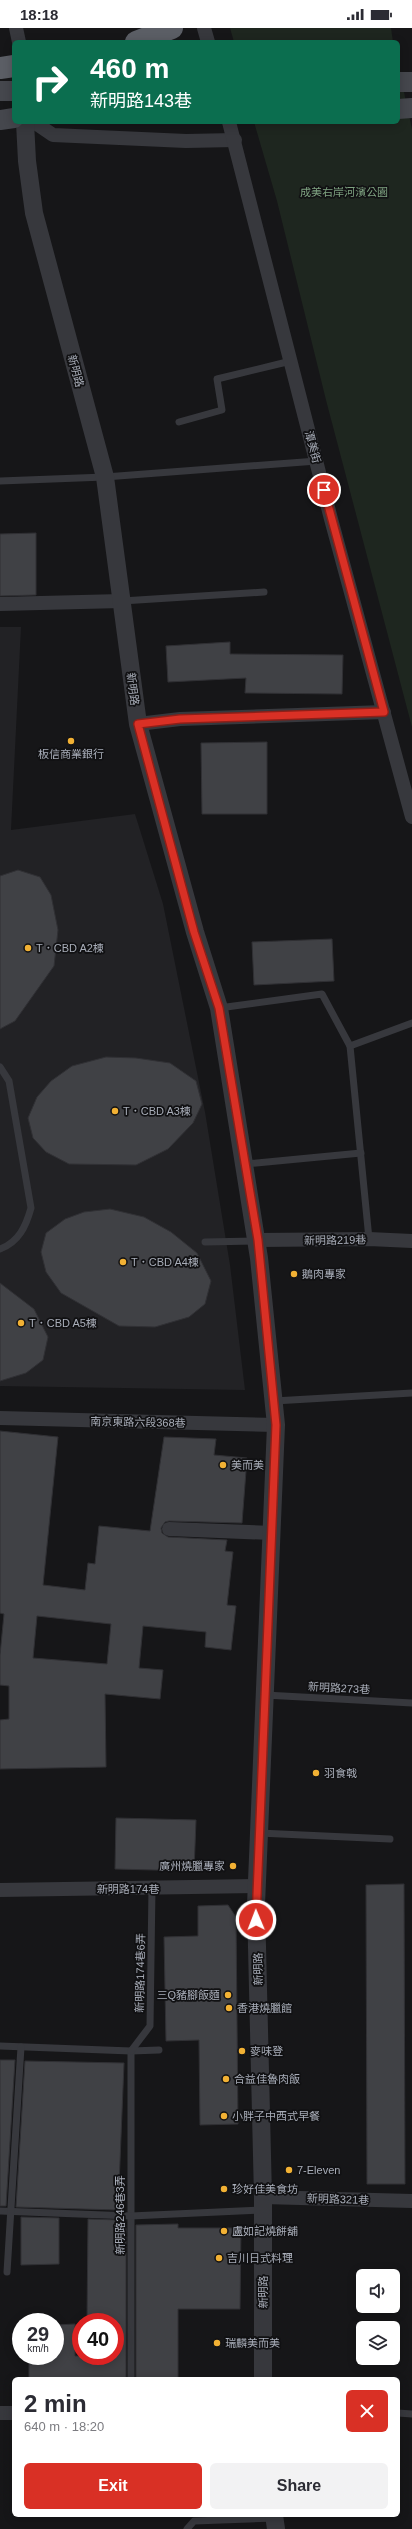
<!DOCTYPE html>
<meta charset="utf-8">
<style>
body{margin:0;font-family:Arial,"Noto Sans TC",sans-serif;background:#f2f2f3;color:#2b2b33;height:100vh;display:flex;flex-direction:column;font-size:15px;white-space:nowrap}
*{box-sizing:border-box;margin:0}
p{font-size:13px;color:#7c7c81}
.icon{flex:none;width:22px;height:22px;fill:none;stroke:currentColor;stroke-width:2;stroke-linecap:round;stroke-linejoin:round}
.map{position:relative;flex:1;overflow:hidden}
.panel{position:absolute;left:12px;top:2349px;width:388px;height:140px;display:flex;flex-direction:column;background:#fff;border-radius:6px;box-shadow:0 2px 10px #0003}
.panel>*{flex:none}
.guide{position:absolute;left:12px;top:12px;width:388px;height:84px;border-radius:6px;box-shadow:0 2px 10px #0003;background:#0b6e4f;color:#fff;overflow:hidden}
.tools{position:absolute;left:356px;top:2241px;display:grid;gap:8px}
.tools a{display:grid;place-items:center;width:44px;height:44px;border-radius:6px;background:#fff;box-shadow:0 2px 10px #0003;font-size:20px}
.speed{position:absolute;left:12px;top:2285px;display:flex;gap:8px;font-size:20px;font-weight:700;text-align:center}
.speed>*{display:grid;place-content:center;width:52px;height:52px;border-radius:50%;background:#fff;box-shadow:0 2px 10px #0003;line-height:1}
.speed small{font-size:10px;font-weight:400}
.speed .limit{border:6px solid #d22;background:#fff;color:#111}
.pin{position:absolute;display:grid;place-items:center;width:34px;height:34px;color:#fff;margin:-17px;border:2px solid #fff;border-radius:50%;box-shadow:0 1px 4px #0007}
.me{position:absolute;width:44px;margin:-22px;rotate:359deg;stroke-linejoin:round;filter:drop-shadow(0 0 3px #0008)}
.turn{display:flex;align-items:center;gap:14px;height:84px;padding:0 12px;font-size:18px}
.turn .icon{width:52px;height:52px;stroke-width:2.5}
.turn b{display:block;font-size:28px;line-height:34px}
.round{display:grid;place-items:center;flex:none;width:42px;height:42px;border-radius:6px;background:#f2f2f3}
.head{display:flex;align-items:center;justify-content:space-between;height:68px;padding:0 12px}
h1{font-size:24px;font-weight:700;line-height:30px}
.button{display:flex;gap:8px;margin-top:auto;padding:8px 12px}
.button a{flex:1;height:46px;border-radius:6px;background:#d93025;color:#fff;font-size:16px;font-weight:700;line-height:46px;text-align:center}
.button a+a{background:#f2f2f3;color:#2b2b33}
.status{display:flex;justify-content:space-between;align-items:center;height:28px;padding:0 20px;background:#fff;direction:ltr}
.status svg{height:11px;fill:currentColor}
.map>svg:first-child{display:block}
</style>
<div class="status"><b>18:18</b><svg viewBox="0 0 49 12"><path d="M0 12V9h3v3zM5 12V6h3v6zM10 12V3h3v9zM15 12V0h3v12zM26 1h20v11H26zM47 4h2v5h-2z"/></svg></div>
<div class="map">
<svg width="412" height="2501" viewBox="0 0 412 2501">
<rect width="100%" height="100%" fill="#161618"/>
<polygon fill="#222225" points="0,599 21,599 11,802 135,786 163,876 205,1084 230,1237 245,1362 0,1358"/>
<g fill="#1e261f">
<polygon points="230,0 391,0 393,14 234,14"/>
<polygon points="398,37 412,101 412,699 326,372 277,173 254,94 398,94"/>
</g>
<g fill="#404145" stroke="#303034" fill-rule="evenodd">
<polygon points="36,505 36,567 0,568 0,506"/>
<polygon points="230,614 230,626 343,627 342,666 245,665 246,650 168,654 166,618"/>
<polygon points="267,714 267,786 202,786 201,715"/>
<polygon points="18,842 40,849 51,867 58,902 54,938 15,993 0,1001 0,848"/>
<polygon points="332,911 334,953 254,957 252,914"/>
<polygon points="106,1029 136,1030 170,1035 196,1053 202,1076 193,1095 168,1121 136,1137 69,1136 46,1124 33,1110 28,1090 37,1069 51,1053 72,1038"/>
<polygon points="110,1181 144,1189 171,1204 197,1225 211,1253 205,1276 189,1289 155,1299 119,1298 61,1265 46,1244 41,1224 46,1205 65,1191 84,1184"/>
<polygon points="0,1255 34,1281 48,1309 43,1332 26,1345 0,1353"/>
<path d="M0,1403L58,1409L43,1557L85,1562L88,1535L95,1536L99,1498L150,1503L164,1409L216,1411L214,1427L247,1430L242,1495L169,1493L165,1494L161,1500L162,1505L168,1509L227,1512L225,1523L233,1524L227,1577L236,1578L231,1622L205,1619L206,1604L143,1598L139,1640L163,1642L160,1671L105,1666L106,1739L0,1741V1692L9,1691V1658L0,1657V1627L4,1586L0,1585ZM37,1588L111,1596L107,1636L33,1630Z"/>
<polygon points="116,1790 196,1792 194,1843 115,1841"/>
<polygon points="404,1856 405,2156 367,2156 366,1857"/>
<polygon points="228,1877 236,1889 238,2096 200,2097 199,2012 166,2013 164,1909 198,1908 198,1878"/>
<polygon points="0,2032 15,2032 6,2178 0,2178"/>
<polygon points="25,2033 124,2035 118,2182 16,2179"/>
<polygon points="21,2189 59,2190 59,2236 21,2237"/>
<polygon points="88,2191 118,2192 119,2197 126,2197 126,2351 29,2351 29,2328 55,2328 55,2297 75,2296 75,2328 115,2328 115,2294 87,2294"/>
<polygon points="178,2196 178,2200 241,2200 240,2281 178,2281 178,2351 136,2351 136,2197"/>
</g>
<g fill="none" stroke-linecap="round" stroke-linejoin="round">
<g stroke="#37383d" stroke-width="7">
<polyline points="179,394 222,382 217,351 291,333"/>
<polyline points="0,453 105,449 317,433"/>
<polyline points="122,573 264,564"/>
<polyline points="219,980 322,966 350,1018 369,1211"/>
<polyline points="350,1018 412,995"/>
<path d="M0,1039L9,1053L31,1180C26,1198 19,1214 0,1221"/>
<polyline points="245,1136 361,1125"/>
<polyline points="205,1214 255,1213"/>
<polyline points="274,1373 412,1365"/>
<polyline points="265,1667 412,1675"/>
<polyline points="259,1805 390,1811"/>
<polyline points="0,2018 131,2023 159,2022"/>
<polyline points="131,2023 131,2351"/>
<polyline points="131,2023 150,1998 152,1860"/>
<polyline points="0,2183 131,2188 263,2182"/>
<polyline points="7,2244 21,2019"/>
<polyline points="398,2385 412,2386"/>
<polyline points="187,2501 194,2493 273,2490"/>
</g>
<g stroke="#37383d" stroke-width="14">
<polyline points="16,0 19,14"/>
<polyline points="204,0 208,14"/>
<polyline points="34,94 53,107 186,113 235,112"/>
<polyline points="229,94 331,491 412,789"/>
<polyline points="0,576 122,573"/>
<polyline points="138,696 180,691 384,684"/>
<polyline points="258,1212 369,1211 412,1213"/>
<polyline points="0,1390 276,1397"/>
<polyline points="169,1501 272,1505"/>
<polyline points="0,1862 256,1858"/>
<polyline points="263,2169 412,2173"/>
<polyline points="0,2385 14,2385"/>
</g>
<g stroke="#37383d" stroke-width="18">
<polyline points="25,94 27,133 34,185 105,449 138,696 195,904 219,980 259,1230 276,1397 256,1877 263,2169 263,2351"/>
<polyline points="274,2487 276,2501"/>
</g>
<g stroke="#45474d" stroke-width="20">
<polyline points="398,54 412,54"/>
<polyline points="0,63 14,63"/>
<polyline points="398,81 412,80"/>
<polyline points="0,92 14,90"/>
</g>
<g stroke="#5b5e65" stroke-width="22">
<polyline points="136,14 172,0"/>
<polyline points="0,40 14,38"/>
</g>
</g>
<g fill="none" stroke-linecap="round" stroke-linejoin="round">
<g stroke="#8d1f18" stroke-width="10">
<polyline id="route" points="256,1892 276,1397 258,1212 219,980 194,904 138,696 180,691 384,684 324,462"/>
</g>
<use href="#route" stroke="#d93025" stroke-width="7"/>
</g>
<g fill="#f2b134" stroke="#111113" stroke-width="1.5">
<circle cx="71" cy="713" r="4"/>
<circle cx="28" cy="920" r="4"/>
<circle cx="115" cy="1083" r="4"/>
<circle cx="123" cy="1234" r="4"/>
<circle cx="294" cy="1246" r="4"/>
<circle cx="21" cy="1295" r="4"/>
<circle cx="223" cy="1437" r="4"/>
<circle cx="316" cy="1745" r="4"/>
<circle cx="233" cy="1838" r="4"/>
<circle cx="228" cy="1967" r="4"/>
<circle cx="229" cy="1980" r="4"/>
<circle cx="242" cy="2023" r="4"/>
<circle cx="226" cy="2051" r="4"/>
<circle cx="224" cy="2088" r="4"/>
<circle cx="289" cy="2142" r="4"/>
<circle cx="224" cy="2161" r="4"/>
<circle cx="224" cy="2203" r="4"/>
<circle cx="219" cy="2230" r="4"/>
<circle cx="217" cy="2315" r="4"/>
</g>
<g text-anchor="middle" dominant-baseline="central" stroke-width="3.5" stroke-linejoin="round" paint-order="stroke">
<g font-size="11" fill="#7fa381" stroke="#111113">
<text x="344" y="164">成美右岸河濱公園</text>
</g>
<g font-size="11" fill="#a8adb8" stroke="#111113">
<text transform="translate(76 343) rotate(75)">新明路</text>
<text transform="translate(313 419) rotate(75)">潭美街</text>
<text transform="translate(133 661) rotate(83)">新明路</text>
<text transform="translate(335 1212) rotate(-1)">新明路219巷</text>
<text transform="translate(138 1394) rotate(1)">南京東路六段368巷</text>
<text transform="translate(339 1660) rotate(3)">新明路273巷</text>
<text x="128" y="1861">新明路174巷</text>
<text transform="translate(258 1941) rotate(-91)">新明路</text>
<text transform="translate(140 1945) rotate(-89)">新明路174巷6弄</text>
<text transform="translate(338 2171) rotate(2)">新明路321巷</text>
<text transform="translate(120 2187) rotate(-90)">新明路246巷3弄</text>
<text transform="translate(263 2264) rotate(-90)">新明路</text>
</g>
<g font-size="11" fill="#a8adb8" stroke="#111113" text-anchor="start">
<text x="71" y="726" text-anchor="middle">板信商業銀行</text>
<text x="36" y="920">T．CBD A2棟</text>
<text x="123" y="1083">T．CBD A3棟</text>
<text x="131" y="1234">T．CBD A4棟</text>
<text x="302" y="1246">鵝肉專家</text>
<text x="29" y="1295">T．CBD A5棟</text>
<text x="231" y="1437">美而美</text>
<text x="324" y="1745">羽食戟</text>
<text x="225" y="1838" text-anchor="end">廣州燒臘專家</text>
<text x="220" y="1967" text-anchor="end">三Q豬腳飯麵</text>
<text x="237" y="1980">香港燒臘館</text>
<text x="250" y="2023">麥味登</text>
<text x="234" y="2051">合益佳魯肉飯</text>
<text x="232" y="2088">小胖子中西式早餐</text>
<text x="297" y="2142">7-Eleven</text>
<text x="232" y="2161">珍好佳美食坊</text>
<text x="232" y="2203">盧如記燒餅舖</text>
<text x="227" y="2230">吉川日式料理</text>
<text x="225" y="2315">瑞麟美而美</text>
</g>
</g>
</svg>
<div class="tools">
<a><svg class="icon" aria-label="sound" viewBox="0 0 24 24"><path d="M4 9h4l5-4v14l-5-4H4zM17 9q2 3 0 6"/></svg></a>
<a><svg class="icon" aria-label="layers" viewBox="0 0 24 24"><path d="M12 4l9 5-9 5-9-5zM3 14l9 5 9-5"/></svg></a>
</div>
<div class="speed"><div>29<small>km/h</small></div><div class="limit">40</div></div>
<div class="pin" style="left:324px;top:462px;background:#d93025"><svg class="icon" aria-label="arrive" viewBox="0 0 24 24"><path d="M6 21V4h12l-3 4 3 4H6"/></svg></div>
<svg class="me" style="left:256px;top:1892px" viewBox="-20 -20 40 40"><circle r="17" fill="#d93025" stroke="#fff" stroke-width="3"/><path d="M0-11L8 9 0 5-8 9z" fill="#fff"/></svg>
<div class="guide">
<div class="turn"><svg class="icon" aria-label="right" viewBox="0 0 24 24"><path d="M7 20v-9h11M14 6l5 5-5 5"/></svg><div><b>460 m</b>新明路143巷</div></div>
</div>
<section class="panel">
<div class="head"><div><h1>2 min</h1><p>640 m · 18:20</p></div><a class="round" style="background:#d93025;color:#fff"><svg class="icon" aria-label="close" viewBox="0 0 24 24"><path d="M6 6l12 12M18 6L6 18"/></svg></a></div>
<div class="button"><a>Exit</a><a>Share</a></div>
</section>
</div>
